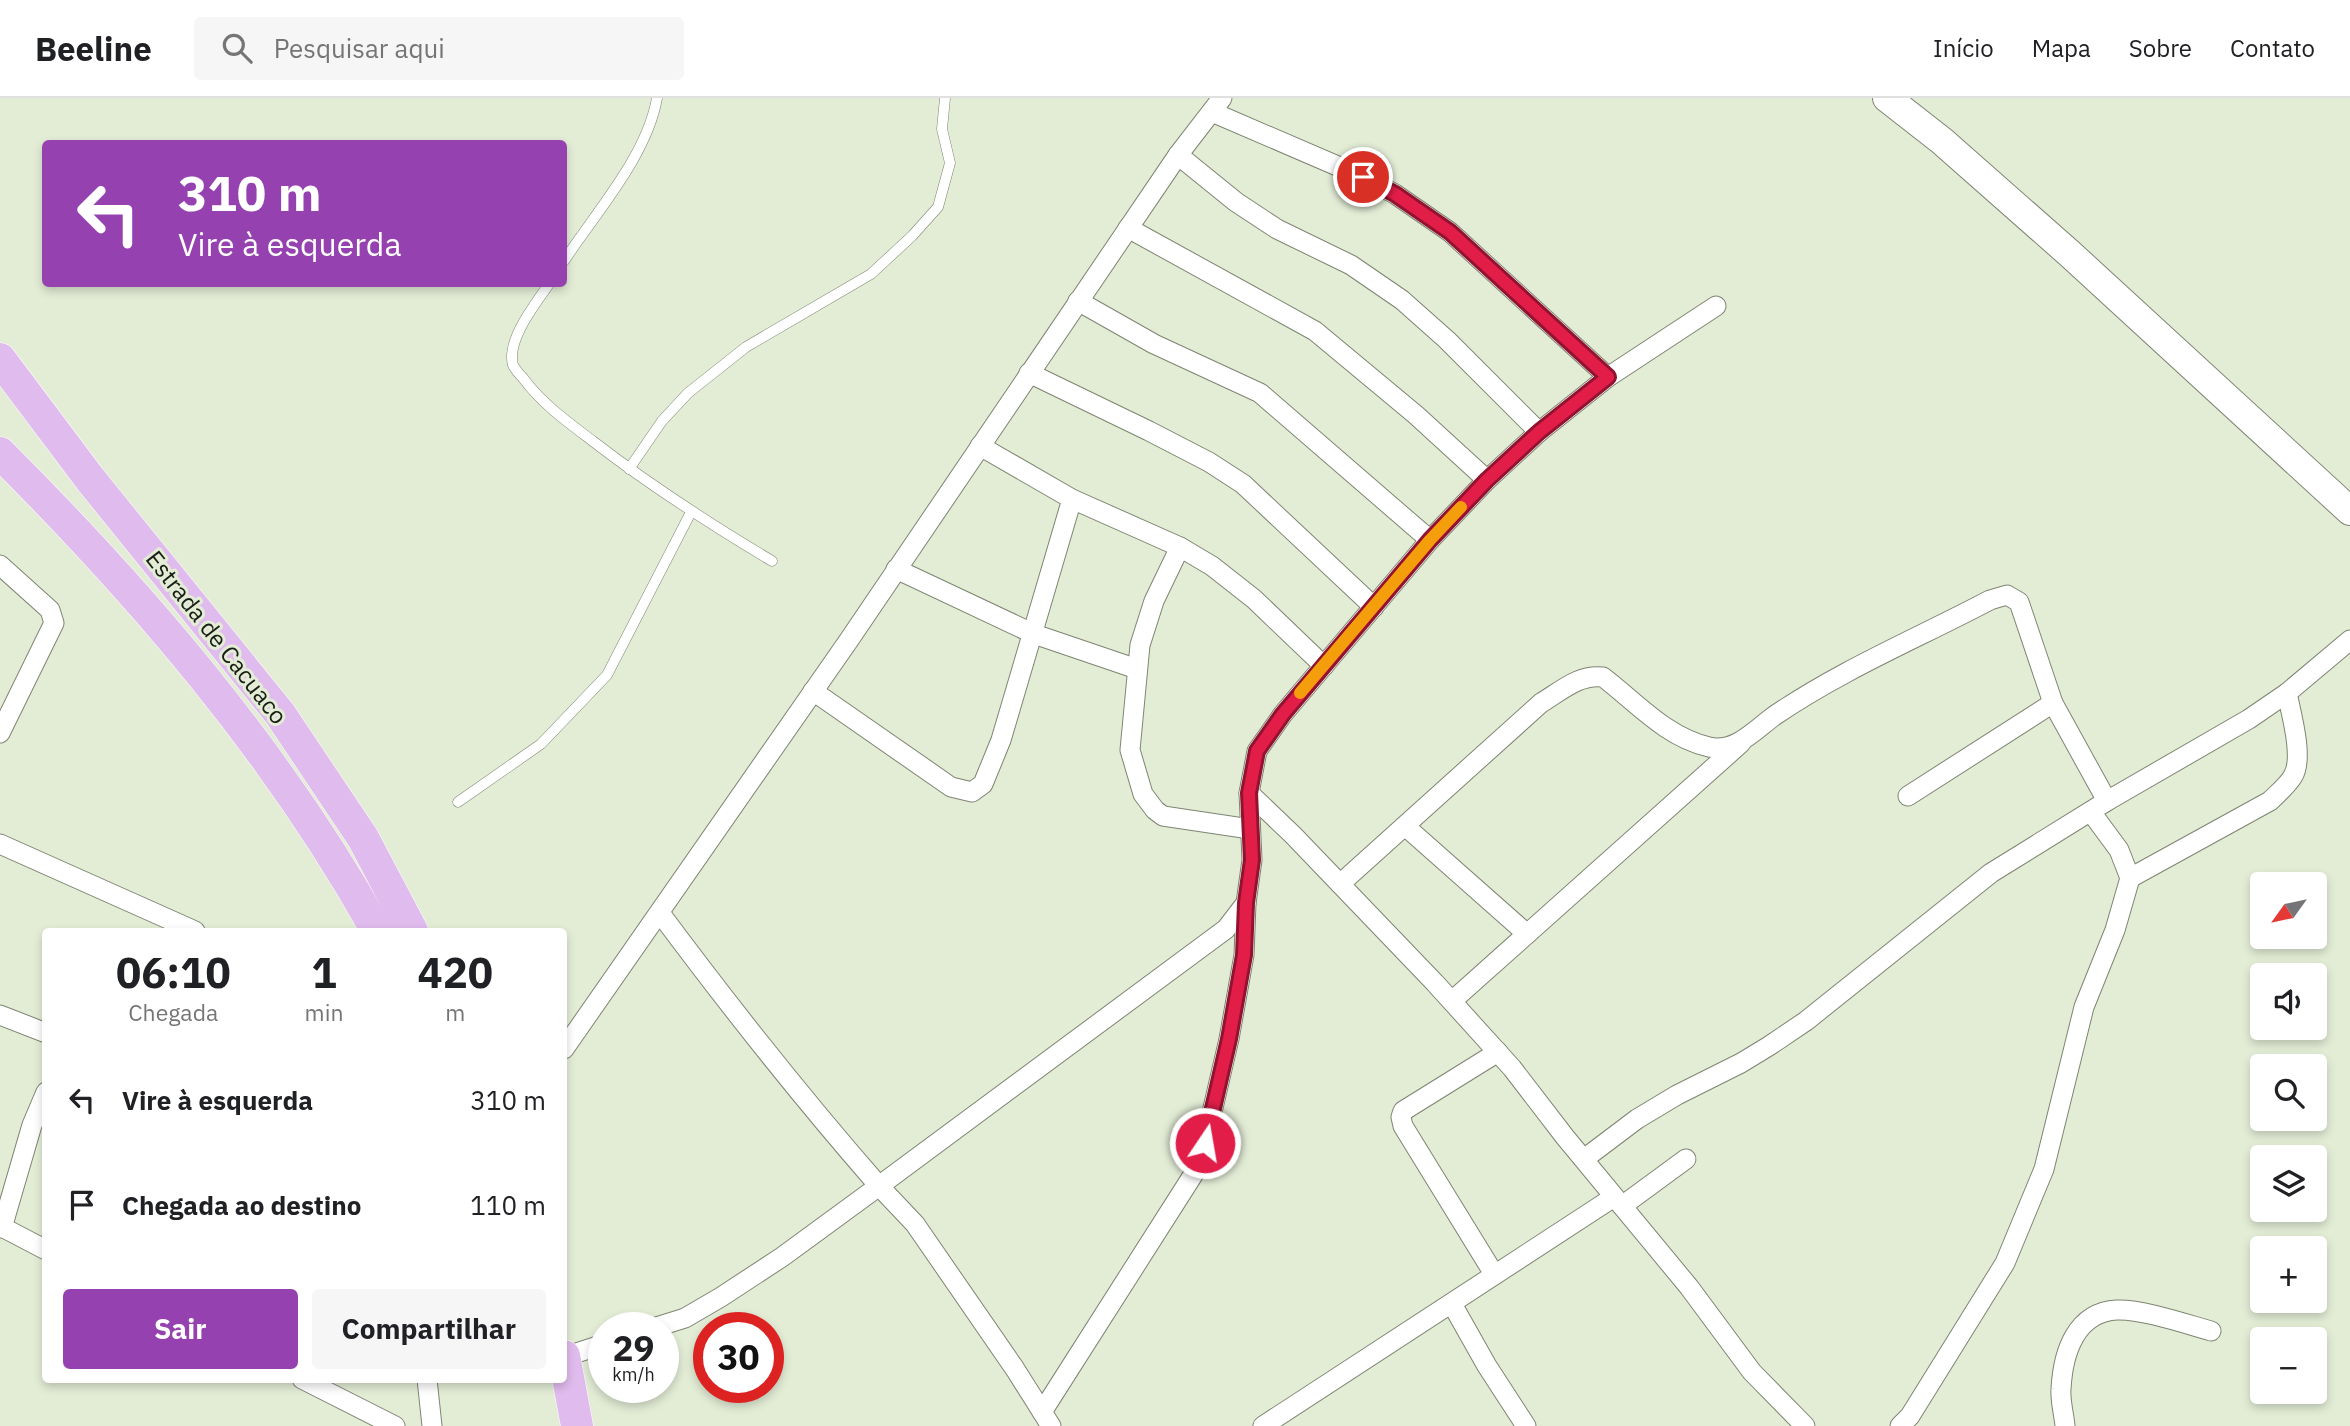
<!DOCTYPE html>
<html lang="pt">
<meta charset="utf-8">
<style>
body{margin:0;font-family:"IBM Plex Sans",sans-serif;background:#f6f6f6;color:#202124;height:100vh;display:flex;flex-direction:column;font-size:26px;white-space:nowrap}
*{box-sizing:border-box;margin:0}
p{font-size:23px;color:#757577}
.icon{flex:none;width:38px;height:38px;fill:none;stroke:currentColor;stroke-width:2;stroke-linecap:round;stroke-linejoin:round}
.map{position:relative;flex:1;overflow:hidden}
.drawer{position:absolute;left:42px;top:830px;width:525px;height:455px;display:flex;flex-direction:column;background:#fff;border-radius:7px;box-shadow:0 4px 10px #0003}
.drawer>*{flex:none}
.top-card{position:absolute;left:42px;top:42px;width:525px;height:147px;border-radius:7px;box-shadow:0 4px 10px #0003;background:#9542b0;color:#fff;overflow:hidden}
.needle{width:46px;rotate:237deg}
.tools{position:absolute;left:2250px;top:774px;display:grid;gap:14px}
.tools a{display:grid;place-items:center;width:77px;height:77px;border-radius:7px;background:#fff;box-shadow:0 4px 10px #0003;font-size:35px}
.speed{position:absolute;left:588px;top:1214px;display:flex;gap:14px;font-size:35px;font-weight:700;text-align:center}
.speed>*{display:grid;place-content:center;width:91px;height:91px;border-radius:50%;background:#fff;box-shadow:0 4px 10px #0003;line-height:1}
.speed small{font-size:18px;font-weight:400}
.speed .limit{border:10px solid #d22;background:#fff;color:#111}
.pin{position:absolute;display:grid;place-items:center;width:60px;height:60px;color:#fff;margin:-30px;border:4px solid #fff;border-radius:50%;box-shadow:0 2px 7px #0007}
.me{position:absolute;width:77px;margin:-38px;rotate:12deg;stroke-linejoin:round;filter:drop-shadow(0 0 5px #0008)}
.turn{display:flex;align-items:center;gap:24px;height:147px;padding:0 21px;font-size:32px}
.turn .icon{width:91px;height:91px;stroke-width:2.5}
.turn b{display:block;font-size:49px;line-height:60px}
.eta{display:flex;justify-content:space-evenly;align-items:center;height:119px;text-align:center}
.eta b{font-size:42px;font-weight:700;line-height:49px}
.button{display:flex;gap:14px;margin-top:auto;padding:14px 21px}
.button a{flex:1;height:80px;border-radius:7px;background:#9542b0;color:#fff;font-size:28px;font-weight:700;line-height:80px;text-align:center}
.button a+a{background:#f6f6f6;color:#202124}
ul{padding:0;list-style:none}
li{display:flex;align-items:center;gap:21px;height:105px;padding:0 21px}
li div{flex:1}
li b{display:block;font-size:26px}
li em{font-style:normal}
header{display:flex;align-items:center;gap:42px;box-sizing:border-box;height:98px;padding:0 35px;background:#fff;border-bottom:2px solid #e0e0e0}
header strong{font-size:33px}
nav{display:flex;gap:38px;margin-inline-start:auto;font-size:24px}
.search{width:490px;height:63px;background:#f6f6f6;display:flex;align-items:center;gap:18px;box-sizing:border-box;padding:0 24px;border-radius:7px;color:#757577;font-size:26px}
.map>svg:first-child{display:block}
</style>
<header>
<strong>Beeline</strong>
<div class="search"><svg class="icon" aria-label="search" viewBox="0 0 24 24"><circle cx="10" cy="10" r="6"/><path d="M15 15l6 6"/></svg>Pesquisar aqui</div>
<nav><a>Início</a><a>Mapa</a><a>Sobre</a><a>Contato</a></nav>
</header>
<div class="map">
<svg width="2350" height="1328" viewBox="0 0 2350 1328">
<rect width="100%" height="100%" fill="#e3edd6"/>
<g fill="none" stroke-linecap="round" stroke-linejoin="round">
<g stroke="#7d8571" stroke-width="11">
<g id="lane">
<path d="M564,163C596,114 647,58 657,0"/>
<path d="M549,186C536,205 506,242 513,267C515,271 520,277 523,280C542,306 569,325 594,344C651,388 710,426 772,463"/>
<polyline points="629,371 662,323 688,295 746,249 871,176 912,138 938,109 950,65 942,31 945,0"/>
<polyline points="458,704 541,646 607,577 691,414"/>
</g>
</g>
<g stroke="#7d8571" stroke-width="21">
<g id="street">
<polyline points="1212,14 1363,79 1395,96 1450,134 1608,279"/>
<polyline points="1178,57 1236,104 1277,131 1351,167 1402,202 1447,242 1539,334"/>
<polyline points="1128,130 1315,233 1416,317 1487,382"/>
<polyline points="1078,203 1154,246 1260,295 1430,442"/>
<polyline points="1029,275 1149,333 1209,364 1243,386 1374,509"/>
<polyline points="980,348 1072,401 1180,449 1212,468 1254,501 1324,568"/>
<polyline points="1180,449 1154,503 1140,547 1130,652 1143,696 1155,712 1163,718 1250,731"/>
<polyline points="0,467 50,512 54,525 0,635"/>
<polyline points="896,471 1034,536 1137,571"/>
<polyline points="813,593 951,689 972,694 983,686 1001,642 1072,401"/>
<polyline points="1249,695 1293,737 1435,885 1512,970 1565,1039 1689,1189 1752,1274 1805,1328"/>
<polyline points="1908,698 2053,605"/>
<polyline points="1405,728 1527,836"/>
<polyline points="0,746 195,833"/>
<path d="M2130,780L2270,703C2278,695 2288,687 2293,678C2304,660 2291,615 2287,595"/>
<path d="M1340,786L1541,605C1561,593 1579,576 1603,579C1637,605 1666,639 1709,649C1735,655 1755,632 1774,618C1841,572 1918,540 1990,502L2007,497L2019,504L2053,605L2107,703"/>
<path d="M660,815C730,909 802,1000 879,1088L1226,831L1246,805L1252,762L1249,695L1257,653L1283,616L1430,442L1487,382L1539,334L1608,279L1716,208"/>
<polyline points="1452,903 1741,645"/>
<polyline points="0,917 46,935"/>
<polyline points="564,951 849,542 1178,57 1222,0"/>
<polyline points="1584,1061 1637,1021 1677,997 1741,965 1769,948 1806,923 1991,775 2107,703 2249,621 2287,595 2350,542"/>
<polyline points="1622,1108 1686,1061"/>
<polyline points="0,1128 46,1152"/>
<polyline points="2,1130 32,1027 46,994"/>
<polyline points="1494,1176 1403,1028 1401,1019 1403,1013 1498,954"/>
<polyline points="1452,1206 1487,1268 1526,1328"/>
<polyline points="653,1230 685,1220 721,1199 782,1159 879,1088 915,1126 1015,1271 1051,1328"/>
<polyline points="564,1259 604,1246"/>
<polyline points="302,1281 395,1328"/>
<polyline points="427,1281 432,1328"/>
<polyline points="1042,1314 1200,1066 1229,941 1244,857 1246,805"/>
<polyline points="1263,1328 1614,1099"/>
<polyline points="1900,1328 1910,1318 2005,1165 2044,1071 2084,909 2115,832 2130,780 2119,752 2091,714"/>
<path d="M2065,1328C2064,1316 2060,1303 2061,1291C2063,1254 2076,1214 2117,1212C2142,1211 2186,1226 2211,1233"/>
</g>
</g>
<g stroke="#7d8571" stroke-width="30">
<polyline id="secondary" points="1887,0 1942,43 2069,155 2350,413"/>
</g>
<g stroke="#fff" stroke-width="33">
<g id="primary">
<polyline points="0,261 90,381 280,616 363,740 412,833"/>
<path d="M0,355C144,499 278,655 377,833"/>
<polyline points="564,1258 577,1328"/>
</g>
</g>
<use href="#lane" stroke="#fff" stroke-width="10"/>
<use href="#street" stroke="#fff" stroke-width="19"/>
<use href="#secondary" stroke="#fff" stroke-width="28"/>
<use href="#primary" stroke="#e0bbed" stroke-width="32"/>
</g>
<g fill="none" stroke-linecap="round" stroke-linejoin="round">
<g stroke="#92132f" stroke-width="18">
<polyline id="route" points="1205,1045 1229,941 1244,857 1246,805 1252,762 1249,695 1257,653 1283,616 1430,442 1487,382 1539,334 1608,279 1450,134 1395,96 1363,79"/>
</g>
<use href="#route" stroke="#e11d48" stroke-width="12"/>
<polyline stroke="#f59e0b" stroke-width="12" points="1300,595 1430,442 1461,409"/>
</g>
<g text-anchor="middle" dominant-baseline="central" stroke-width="6" stroke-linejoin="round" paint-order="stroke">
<g font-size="24" fill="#1a1d15" stroke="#e3edd6">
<text transform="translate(217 539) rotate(52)">Estrada de Cacuaco</text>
</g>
</g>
</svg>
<div class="tools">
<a><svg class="needle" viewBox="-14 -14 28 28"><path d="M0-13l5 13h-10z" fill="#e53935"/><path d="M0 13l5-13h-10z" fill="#757577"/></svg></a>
<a><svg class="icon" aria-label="sound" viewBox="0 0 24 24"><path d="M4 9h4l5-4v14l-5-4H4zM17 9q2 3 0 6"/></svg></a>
<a><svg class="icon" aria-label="search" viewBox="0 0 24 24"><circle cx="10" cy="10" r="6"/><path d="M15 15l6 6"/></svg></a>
<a><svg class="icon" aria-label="layers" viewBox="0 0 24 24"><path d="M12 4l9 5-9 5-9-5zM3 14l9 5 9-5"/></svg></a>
<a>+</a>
<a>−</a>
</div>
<div class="speed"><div>29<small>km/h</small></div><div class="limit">30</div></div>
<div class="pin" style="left:1363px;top:79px;background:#d93025"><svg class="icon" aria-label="arrive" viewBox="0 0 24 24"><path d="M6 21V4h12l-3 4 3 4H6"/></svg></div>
<svg class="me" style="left:1205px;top:1045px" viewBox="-20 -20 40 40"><circle r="17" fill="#e11d48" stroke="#fff" stroke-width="3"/><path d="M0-11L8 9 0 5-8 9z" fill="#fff"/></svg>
<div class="top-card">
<div class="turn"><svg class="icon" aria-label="left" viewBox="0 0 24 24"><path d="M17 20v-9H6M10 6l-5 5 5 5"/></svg><div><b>310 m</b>Vire à esquerda</div></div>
</div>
<section class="drawer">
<div class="eta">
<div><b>06:10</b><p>Chegada</p></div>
<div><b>1</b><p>min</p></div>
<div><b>420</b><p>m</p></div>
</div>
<ul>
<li><svg class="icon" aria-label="left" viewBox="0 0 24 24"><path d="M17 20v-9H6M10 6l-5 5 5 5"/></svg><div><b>Vire à esquerda</b></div><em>310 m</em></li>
<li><svg class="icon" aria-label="arrive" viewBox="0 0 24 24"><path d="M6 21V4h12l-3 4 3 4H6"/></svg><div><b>Chegada ao destino</b></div><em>110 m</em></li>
</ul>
<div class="button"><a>Sair</a><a>Compartilhar</a></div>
</section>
</div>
